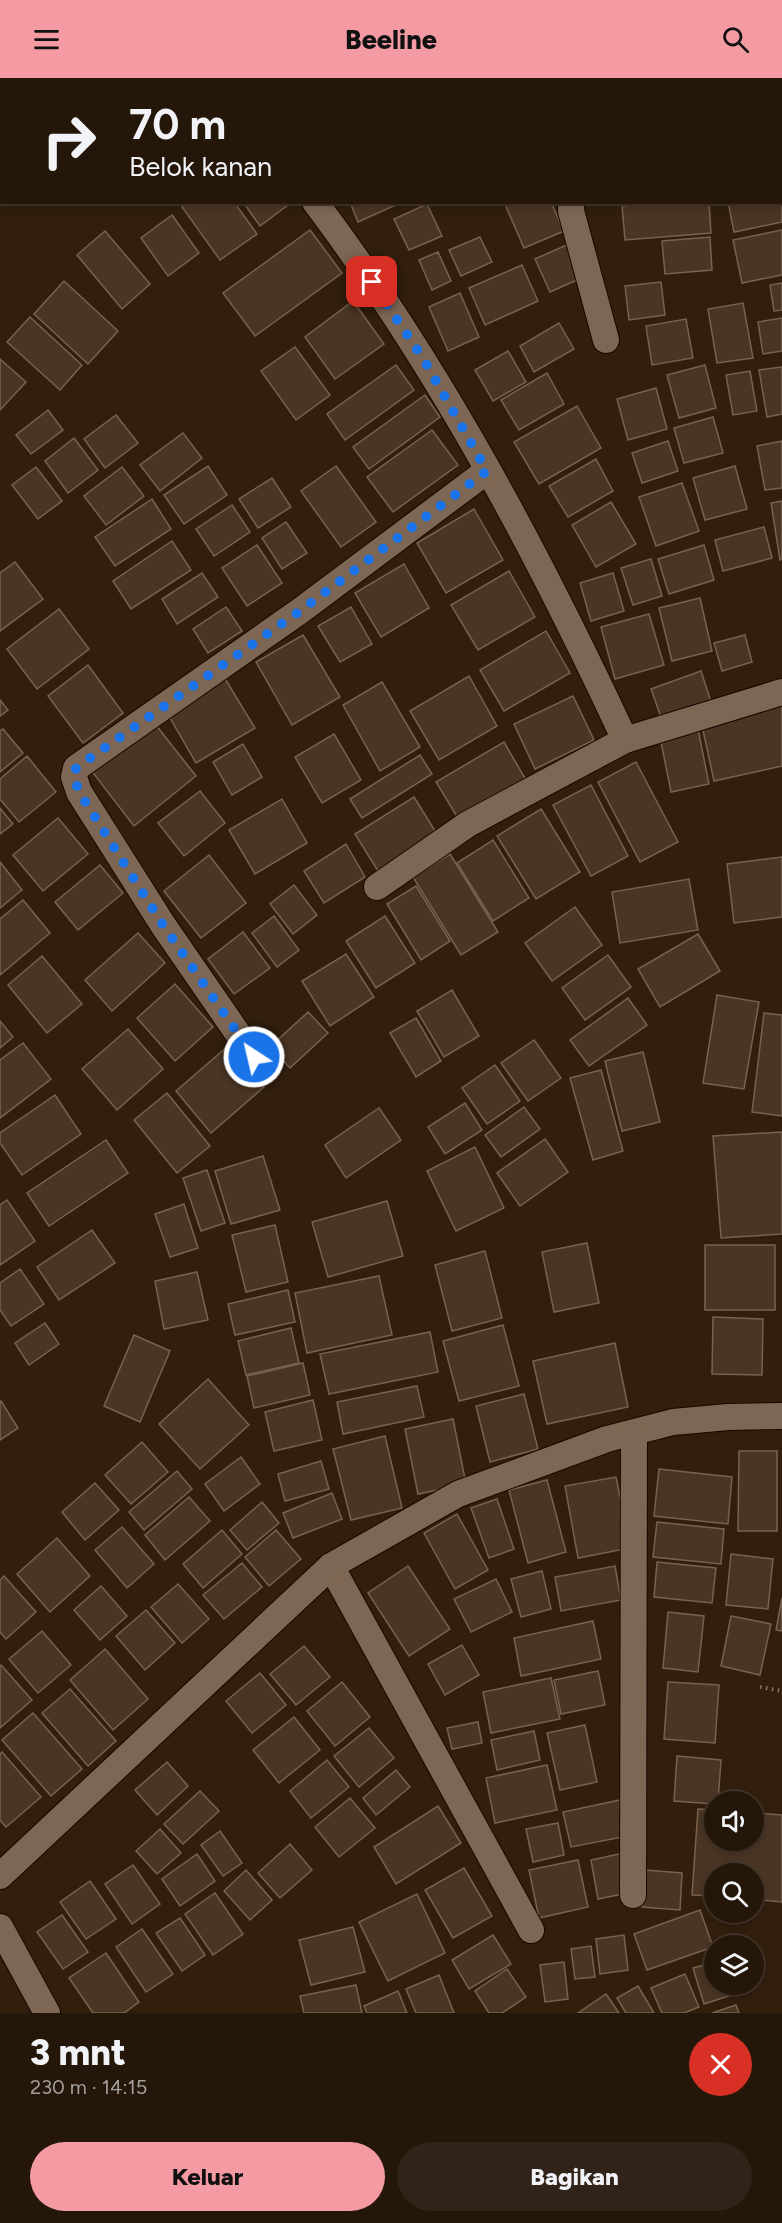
<!DOCTYPE html>
<html lang="id">
<meta charset="utf-8">
<style>
body{margin:0;font-family:Figtree,sans-serif;background:#312318;color:#f1f3f6;height:100vh;display:flex;flex-direction:column;font-size:22px;white-space:nowrap}
*{box-sizing:border-box;margin:0}
p{font-size:20px;color:#a39f9c}
.icon{flex:none;width:33px;height:33px;fill:none;stroke:currentColor;stroke-width:2;stroke-linecap:round;stroke-linejoin:round}
.map{position:relative;height:1935px;overflow:hidden}
.side{display:flex;flex-direction:column;background:#25160a;flex:1}
.side>*{flex:none}
.banner{position:absolute;left:0px;top:0px;width:783px;height:126px;box-shadow:0 3px 9px #0003,0 0 0 2px #42352b;background:#25160a;color:#f1f3f6;overflow:hidden}
.buttons{position:absolute;left:704px;top:1713px;display:grid;gap:12px}
.buttons a{display:grid;place-items:center;width:60px;height:60px;border-radius:50%;background:#25160a;box-shadow:0 3px 9px #0003,0 0 0 2px #42352b;font-size:30px}
.pin{position:absolute;display:grid;place-items:center;width:51px;height:51px;color:#fff;margin:-26px;border-radius:12px;box-shadow:0 3px 9px #0006}
.me{position:absolute;width:66px;margin:-33px;rotate:325deg;stroke-linejoin:round;filter:drop-shadow(0 0 4px #0008)}
.turn{display:flex;align-items:center;gap:21px;height:126px;padding:0 30px;font-size:27px}
.turn .icon{width:78px;height:78px;stroke-width:2.5}
.turn b{display:block;font-size:42px;line-height:51px}
.round{display:grid;place-items:center;flex:none;width:63px;height:63px;border-radius:32px;background:#312318}
.head{display:flex;align-items:center;justify-content:space-between;height:102px;padding:0 30px}
h1{font-size:36px;font-weight:800;line-height:45px}
.primary-button{display:flex;gap:12px;margin-top:auto;padding:12px 30px}
.primary-button a{flex:1;height:69px;border-radius:36px;background:#f49aa3;color:#111;font-size:24px;font-weight:800;line-height:69px;text-align:center}
.primary-button a+a{background:#312318;color:#f1f3f6}
header{display:flex;justify-content:space-between;align-items:center;height:78px;padding:0 30px;background:#f49aa3;color:#111;font-size:27px;font-weight:800}
.map>svg:first-child{display:block}
</style>
<header><svg class="icon" aria-label="menu" viewBox="0 0 24 24"><path d="M4 6h16M4 12h16M4 18h16"/></svg>Beeline<svg class="icon" aria-label="search" viewBox="0 0 24 24"><circle cx="10" cy="10" r="6"/><path d="M15 15l6 6"/></svg></header>
<div class="map">
<svg width="782" height="1935" viewBox="0 0 782 1935">
<rect width="100%" height="100%" fill="#311e0d"/>
<g fill="#4a3524" stroke="#78614f" stroke-width="1.5">
<polygon points="147,0 179,0 179,2 142,2"/>
<polygon points="241,0 322,0 321,2"/>
<polygon points="380,0 422,0 423,2 380,2"/>
<polygon points="453,0 490,0 453,2"/>
<polygon points="502,0 558,0 502,2"/>
<rect x="605" y="0" width="96" height="2"/>
<polygon points="782,109 782,144 734,154 728,124 782,124"/>
<polygon points="188,124 234,124 257,156 220,182 182,129"/>
<polygon points="243,124 286,124 288,127 260,148"/>
<polygon points="350,124 402,124 358,144"/>
<polygon points="504,124 551,124 564,153 524,170"/>
<polygon points="661,124 709,124 711,155 625,162 622,128"/>
<polygon points="427,126 442,158 409,172 394,141"/>
<polygon points="172,137 199,175 168,198 141,160"/>
<polygon points="310,152 342,195 255,258 223,215"/>
<polygon points="782,152 782,197 742,205 733,162"/>
<polygon points="105,153 150,206 122,231 77,177"/>
<polygon points="480,159 492,184 461,198 449,172"/>
<polygon points="710,159 712,192 665,196 662,163"/>
<polygon points="571,165 586,198 550,214 535,181"/>
<polygon points="438,174 451,203 432,212 419,182"/>
<polygon points="522,187 538,223 485,247 469,210"/>
<polygon points="64,203 118,253 88,286 34,236"/>
<polygon points="661,204 665,237 629,242 625,208"/>
<polygon points="782,205 782,232 774,233 770,207"/>
<polygon points="460,215 479,259 448,273 429,229"/>
<polygon points="353,223 384,266 335,301 305,259"/>
<polygon points="743,225 753,280 717,285 708,231"/>
<polygon points="30,239 82,287 60,312 7,264"/>
<polygon points="782,240 782,273 763,276 758,244"/>
<polygon points="686,241 693,280 652,287 646,248"/>
<polygon points="559,245 574,271 534,294 520,268"/>
<polygon points="295,269 330,317 296,342 261,293"/>
<polygon points="508,273 526,304 493,323 475,292"/>
<polygon points="0,281 26,304 0,332"/>
<polygon points="396,287 414,312 345,362 327,336"/>
<polygon points="705,287 716,330 679,340 667,297"/>
<polygon points="782,289 782,336 767,339 759,292"/>
<polygon points="750,293 757,333 733,337 726,297"/>
<polygon points="547,295 564,326 519,352 501,322"/>
<polygon points="656,310 667,351 628,362 617,321"/>
<polygon points="425,317 440,339 369,391 353,369"/>
<polygon points="577,328 601,370 539,406 514,364"/>
<polygon points="48,332 63,352 31,376 16,357"/>
<polygon points="116,337 138,365 105,390 84,361"/>
<polygon points="713,339 723,375 684,385 674,350"/>
<polygon points="432,352 458,387 393,434 367,399"/>
<polygon points="183,355 202,380 160,413 140,387"/>
<polygon points="74,360 98,392 68,415 45,383"/>
<polygon points="668,363 678,393 642,405 632,375"/>
<polygon points="782,363 782,410 765,412 757,368"/>
<polygon points="596,381 613,413 568,439 549,408"/>
<polygon points="208,388 227,417 184,446 164,417"/>
<polygon points="336,388 376,444 341,469 301,413"/>
<polygon points="735,388 747,431 705,442 693,400"/>
<polygon points="36,389 62,423 38,441 12,407"/>
<polygon points="122,389 144,418 106,447 84,418"/>
<polygon points="272,400 291,429 258,450 239,421"/>
<polygon points="682,405 699,453 656,468 639,419"/>
<polygon points="152,421 171,451 115,488 95,459"/>
<polygon points="782,423 782,481 780,482 771,425"/>
<polygon points="611,424 636,466 596,489 572,447"/>
<polygon points="232,427 250,454 214,478 196,451"/>
<polygon points="474,431 503,482 446,515 417,465"/>
<polygon points="286,444 307,475 282,491 262,460"/>
<polygon points="764,449 772,480 723,493 715,462"/>
<polygon points="172,463 191,492 131,531 113,503"/>
<polygon points="257,467 282,505 247,528 222,490"/>
<polygon points="704,467 714,502 669,516 658,481"/>
<polygon points="651,481 662,518 633,527 621,490"/>
<polygon points="15,484 43,521 0,553 0,495"/>
<polygon points="404,486 429,530 381,559 355,515"/>
<polygon points="509,493 535,539 478,572 451,527"/>
<polygon points="202,495 218,519 177,546 162,521"/>
<polygon points="613,495 624,533 591,543 580,505"/>
<polygon points="700,520 712,573 672,583 659,530"/>
<polygon points="226,529 242,553 208,575 193,551"/>
<polygon points="351,529 372,566 340,584 318,548"/>
<polygon points="59,531 89,571 37,611 7,571"/>
<polygon points="649,536 664,587 615,601 601,549"/>
<polygon points="546,553 570,595 504,633 480,592"/>
<polygon points="303,557 340,619 292,647 256,584"/>
<polygon points="745,557 752,584 722,593 714,565"/>
<polygon points="88,587 123,635 83,665 48,618"/>
<polygon points="701,593 713,630 664,648 651,611"/>
<polygon points="469,598 497,648 439,682 410,633"/>
<polygon points="224,599 255,650 196,685 166,633"/>
<polygon points="382,604 420,669 380,693 343,627"/>
<polygon points="573,618 594,662 535,691 514,646"/>
<polygon points="0,622 8,632 0,638"/>
<polygon points="782,625 782,688 714,703 701,643"/>
<polygon points="152,642 196,698 134,748 90,691"/>
<polygon points="697,646 709,706 671,714 659,654"/>
<polygon points="3,651 23,675 0,694 0,653"/>
<polygon points="334,656 361,702 322,725 295,679"/>
<polygon points="504,664 526,702 459,742 436,704"/>
<polygon points="243,666 262,699 232,717 213,684"/>
<polygon points="420,677 432,696 362,740 350,721"/>
<polygon points="27,678 56,714 19,744 0,721 0,701"/>
<polygon points="636,684 678,764 640,784 598,704"/>
<polygon points="591,707 628,778 591,798 553,727"/>
<polygon points="200,713 225,745 184,778 158,745"/>
<polygon points="414,719 437,756 378,793 355,756"/>
<polygon points="282,721 307,765 255,796 229,752"/>
<polygon points="0,730 13,746 0,756"/>
<polygon points="541,731 580,794 536,821 497,758"/>
<polygon points="58,740 88,776 43,813 13,777"/>
<polygon points="493,762 529,820 493,843 457,785"/>
<polygon points="346,766 365,799 324,825 304,793"/>
<polygon points="450,776 498,854 461,877 413,799"/>
<polygon points="209,777 246,825 201,860 164,813"/>
<polygon points="782,779 782,839 734,845 727,786"/>
<polygon points="0,784 22,812 0,830"/>
<polygon points="100,787 123,815 78,852 55,824"/>
<polygon points="689,801 698,852 620,865 612,814"/>
<polygon points="294,807 317,837 293,856 270,826"/>
<polygon points="416,808 450,863 421,882 387,826"/>
<polygon points="23,822 50,855 0,897 0,841"/>
<polygon points="575,829 602,867 552,903 525,865"/>
<polygon points="274,838 299,872 277,889 252,855"/>
<polygon points="385,838 415,885 376,910 346,863"/>
<polygon points="243,854 270,890 234,916 208,881"/>
<polygon points="138,855 165,885 112,933 85,902"/>
<polygon points="698,856 720,893 660,929 638,891"/>
<polygon points="346,876 374,919 330,948 302,903"/>
<polygon points="608,877 631,909 585,942 562,910"/>
<polygon points="42,878 82,926 47,955 8,907"/>
<polygon points="175,906 213,949 175,983 137,940"/>
<polygon points="452,912 479,958 444,979 417,933"/>
<polygon points="717,917 759,924 744,1011 703,1005"/>
<polygon points="628,920 647,947 589,988 570,962"/>
<polygon points="308,934 328,955 290,990 270,969"/>
<polygon points="764,935 782,937 782,1038 752,1034"/>
<polygon points="416,940 441,983 416,999 390,955"/>
<polygon points="0,943 13,959 0,970"/>
<polygon points="128,951 163,991 117,1032 82,991"/>
<polygon points="534,962 561,1000 528,1023 501,985"/>
<polygon points="23,965 51,1001 0,1040 0,982"/>
<polygon points="229,967 264,1009 211,1055 176,1013"/>
<polygon points="643,974 660,1044 622,1053 605,983"/>
<polygon points="495,987 520,1023 487,1046 462,1010"/>
<polygon points="601,992 623,1073 593,1082 570,1000"/>
<polygon points="167,1015 210,1068 177,1095 134,1042"/>
<polygon points="55,1017 81,1056 22,1097 0,1065 0,1055"/>
<polygon points="465,1025 482,1052 445,1076 428,1049"/>
<polygon points="524,1029 540,1051 501,1079 485,1057"/>
<polygon points="379,1030 401,1062 346,1100 325,1067"/>
<polygon points="782,1054 782,1156 721,1160 713,1058"/>
<polygon points="545,1061 568,1094 520,1128 497,1095"/>
<polygon points="106,1062 128,1095 49,1148 27,1115"/>
<polygon points="475,1069 504,1130 456,1153 427,1093"/>
<polygon points="263,1078 280,1132 231,1146 215,1093"/>
<polygon points="207,1092 225,1145 201,1153 183,1100"/>
<polygon points="7,1122 35,1163 0,1187 0,1127"/>
<polygon points="387,1123 403,1178 328,1199 312,1144"/>
<polygon points="184,1126 198,1170 170,1179 155,1136"/>
<polygon points="275,1147 288,1204 246,1214 232,1157"/>
<polygon points="92,1152 115,1185 59,1222 37,1189"/>
<polygon points="587,1165 599,1225 554,1234 542,1174"/>
<rect x="705" y="1167" width="70" height="65"/>
<polygon points="485,1173 502,1240 452,1253 435,1187"/>
<polygon points="20,1191 44,1226 11,1248 0,1232 0,1205"/>
<polygon points="197,1194 208,1242 164,1251 155,1203"/>
<polygon points="379,1198 392,1257 307,1275 295,1215"/>
<polygon points="288,1212 295,1244 235,1257 228,1226"/>
<polygon points="713,1239 763,1241 762,1297 712,1296"/>
<polygon points="45,1245 59,1266 29,1287 15,1265"/>
<polygon points="503,1247 519,1308 459,1323 443,1263"/>
<polygon points="291,1250 299,1285 246,1297 238,1263"/>
<polygon points="430,1254 438,1294 329,1316 320,1276"/>
<polygon points="134,1257 170,1273 140,1344 104,1328"/>
<polygon points="615,1265 628,1329 547,1346 533,1283"/>
<polygon points="303,1285 310,1317 254,1330 247,1298"/>
<polygon points="208,1301 249,1347 200,1391 159,1346"/>
<polygon points="417,1308 424,1339 343,1356 337,1324"/>
<polygon points="524,1316 538,1371 490,1384 476,1328"/>
<polygon points="313,1322 322,1362 274,1373 265,1334"/>
<polygon points="1,1323 18,1350 0,1362 0,1324"/>
<polygon points="453,1341 466,1406 418,1416 405,1351"/>
<polygon points="385,1358 402,1430 351,1442 333,1371"/>
<polygon points="142,1364 168,1394 131,1426 105,1397"/>
<polygon points="739,1373 777,1373 777,1453 738,1453"/>
<polygon points="241,1379 260,1406 224,1433 205,1406"/>
<polygon points="321,1383 329,1411 285,1423 278,1396"/>
<polygon points="659,1391 732,1399 728,1446 654,1438"/>
<polygon points="177,1393 192,1411 144,1452 129,1434"/>
<polygon points="616,1399 630,1470 578,1480 565,1408"/>
<polygon points="547,1402 566,1474 528,1485 509,1412"/>
<polygon points="95,1405 119,1432 85,1462 62,1434"/>
<polygon points="332,1415 342,1441 293,1460 283,1435"/>
<polygon points="189,1419 210,1443 165,1482 145,1457"/>
<polygon points="497,1421 514,1471 489,1480 471,1430"/>
<polygon points="262,1424 279,1445 247,1472 230,1452"/>
<polygon points="457,1436 488,1492 455,1511 424,1455"/>
<polygon points="657,1444 724,1451 721,1486 653,1479"/>
<polygon points="122,1449 154,1486 127,1510 95,1472"/>
<polygon points="222,1452 242,1476 203,1510 183,1486"/>
<polygon points="276,1452 301,1481 269,1508 245,1479"/>
<polygon points="57,1460 90,1498 50,1534 17,1496"/>
<polygon points="731,1476 773,1481 768,1531 726,1527"/>
<polygon points="657,1484 716,1490 712,1525 654,1519"/>
<polygon points="242,1485 262,1509 224,1541 203,1517"/>
<polygon points="408,1488 450,1551 409,1578 368,1515"/>
<polygon points="615,1488 621,1522 561,1533 555,1499"/>
<polygon points="542,1493 551,1531 521,1539 511,1501"/>
<polygon points="4,1498 36,1534 6,1561 0,1554 0,1502"/>
<polygon points="496,1501 512,1534 471,1554 454,1521"/>
<polygon points="178,1506 209,1541 182,1565 151,1529"/>
<polygon points="101,1508 127,1538 100,1562 74,1532"/>
<polygon points="782,1520 782,1553 776,1552"/>
<polygon points="146,1532 175,1565 145,1592 116,1558"/>
<polygon points="668,1534 704,1538 698,1594 663,1590"/>
<polygon points="731,1538 771,1546 760,1597 721,1588"/>
<polygon points="593,1543 601,1581 521,1598 514,1560"/>
<polygon points="42,1553 71,1587 38,1615 9,1581"/>
<polygon points="462,1567 479,1597 445,1617 428,1586"/>
<polygon points="304,1568 330,1599 296,1627 270,1596"/>
<polygon points="105,1571 148,1621 113,1652 70,1602"/>
<polygon points="1,1587 32,1622 0,1650 0,1588"/>
<polygon points="598,1593 605,1627 561,1636 554,1602"/>
<polygon points="260,1595 286,1627 252,1655 226,1623"/>
<polygon points="551,1600 560,1641 491,1655 483,1614"/>
<polygon points="342,1604 370,1639 335,1668 307,1633"/>
<polygon points="668,1604 719,1607 715,1665 664,1661"/>
<polygon points="70,1611 116,1663 88,1688 42,1635"/>
<polygon points="33,1635 82,1691 51,1718 2,1662"/>
<polygon points="294,1639 320,1672 279,1705 253,1672"/>
<polygon points="478,1644 482,1665 452,1671 447,1650"/>
<polygon points="585,1647 597,1704 560,1712 547,1655"/>
<polygon points="369,1650 394,1680 359,1709 334,1678"/>
<polygon points="534,1653 540,1682 497,1692 491,1662"/>
<polygon points="2,1674 41,1719 6,1749 0,1742 0,1676"/>
<polygon points="677,1678 721,1682 718,1724 714,1724 714,1726 674,1723"/>
<polygon points="327,1682 349,1709 311,1740 290,1713"/>
<polygon points="167,1684 188,1708 157,1737 135,1712"/>
<polygon points="547,1687 557,1732 495,1745 486,1700"/>
<polygon points="396,1692 410,1709 376,1737 363,1720"/>
<polygon points="200,1713 219,1733 183,1766 164,1746"/>
<polygon points="350,1720 375,1750 339,1779 315,1749"/>
<polygon points="620,1722 628,1758 571,1769 563,1734"/>
<polygon points="438,1728 461,1765 396,1806 374,1769"/>
<polygon points="698,1731 714,1732 714,1762 753,1762 753,1735 782,1737 782,1824 753,1821 753,1796 714,1796 714,1818 692,1817"/>
<polygon points="558,1745 564,1777 533,1784 526,1751"/>
<polygon points="160,1751 181,1775 157,1796 136,1773"/>
<polygon points="220,1753 242,1785 223,1798 201,1767"/>
<polygon points="290,1766 312,1792 280,1820 258,1795"/>
<polygon points="624,1775 633,1814 598,1821 591,1782"/>
<polygon points="197,1776 215,1803 180,1828 162,1801"/>
<polygon points="578,1782 588,1829 539,1840 529,1792"/>
<polygon points="133,1787 160,1826 132,1846 105,1806"/>
<polygon points="464,1790 492,1838 453,1860 425,1812"/>
<polygon points="246,1792 272,1822 250,1842 224,1813"/>
<polygon points="645,1792 682,1795 680,1832 642,1829"/>
<polygon points="90,1803 116,1841 86,1861 60,1824"/>
<polygon points="215,1815 243,1856 213,1877 185,1836"/>
<polygon points="417,1816 445,1875 388,1903 359,1844"/>
<polygon points="700,1832 713,1869 647,1892 634,1856"/>
<polygon points="62,1837 88,1874 63,1891 37,1854"/>
<polygon points="180,1840 205,1877 182,1893 156,1855"/>
<polygon points="353,1849 365,1894 311,1907 299,1862"/>
<polygon points="142,1851 173,1896 146,1914 116,1869"/>
<polygon points="493,1857 511,1886 469,1911 452,1882"/>
<polygon points="624,1857 628,1892 600,1896 596,1861"/>
<polygon points="591,1868 595,1899 575,1901 571,1871"/>
<polygon points="106,1875 139,1924 124,1935 93,1935 69,1900"/>
<polygon points="564,1884 568,1921 545,1924 540,1887"/>
<polygon points="714,1884 714,1906 739,1906 741,1914 704,1926 693,1890"/>
<polygon points="507,1891 526,1919 502,1935 489,1935 475,1913"/>
<polygon points="685,1896 699,1929 684,1935 662,1935 651,1910"/>
<polygon points="439,1897 454,1935 416,1935 406,1911"/>
<polygon points="356,1907 362,1935 304,1935 300,1918"/>
<polygon points="638,1908 654,1935 626,1935 617,1920"/>
<polygon points="398,1913 407,1935 367,1935 364,1928"/>
<polygon points="606,1916 619,1935 578,1935"/>
<polygon points="736,1927 739,1935 712,1935"/>
</g>
<g fill="none" stroke-linecap="round" stroke-linejoin="round">
<g stroke="#180700" stroke-width="28">
<g id="minor">
<polyline points="216,0 217,2"/>
<polyline points="18,2 18,0"/>
<polyline points="581,2 581,0"/>
<polyline points="0,41 2,36"/>
<path d="M315,124C440,290 538,475 625,662"/>
<polyline points="571,124 571,133 606,262"/>
<polyline points="377,809 468,746 625,662 782,614"/>
<polyline points="254,979 163,847 79,714 74,699 76,690 300,533 487,393"/>
<polyline points="331,1488 531,1852"/>
<polyline points="0,1798 331,1488 458,1416 607,1361 673,1344 728,1339 782,1338"/>
<polyline points="633,1817 634,1355"/>
<polyline points="0,1849 47,1935"/>
</g>
</g>
<polyline stroke="#867667" stroke-width="4" stroke-dasharray="1.5 4.5" stroke-linecap="butt" points="760,1609 782,1613"/>
<use href="#minor" stroke="#7d6653" stroke-width="26"/>
</g>
<g fill="none" stroke-linecap="round" stroke-linejoin="round">
<polyline stroke="#1a73e8" stroke-width="10" stroke-dasharray="0 18" points="254,979 163,847 79,714 74,699 76,690 300,533 487,393 424,282 372,204"/>
</g>
</svg>
<div class="buttons">
<a><svg class="icon" aria-label="sound" viewBox="0 0 24 24"><path d="M4 9h4l5-4v14l-5-4H4zM17 9q2 3 0 6"/></svg></a>
<a><svg class="icon" aria-label="search" viewBox="0 0 24 24"><circle cx="10" cy="10" r="6"/><path d="M15 15l6 6"/></svg></a>
<a><svg class="icon" aria-label="layers" viewBox="0 0 24 24"><path d="M12 4l9 5-9 5-9-5zM3 14l9 5 9-5"/></svg></a>
</div>
<div class="pin" style="left:372px;top:204px;background:#d93025"><svg class="icon" aria-label="arrive" viewBox="0 0 24 24"><path d="M6 21V4h12l-3 4 3 4H6"/></svg></div>
<svg class="me" style="left:254px;top:979px" viewBox="-20 -20 40 40"><circle r="17" fill="#1a73e8" stroke="#fff" stroke-width="3"/><path d="M0-11L8 9 0 5-8 9z" fill="#fff"/></svg>
<div class="banner">
<div class="turn"><svg class="icon" aria-label="right" viewBox="0 0 24 24"><path d="M7 20v-9h11M14 6l5 5-5 5"/></svg><div><b>70 m</b>Belok kanan</div></div>
</div>
</div>
<section class="side">
<div class="head"><div><h1>3 mnt</h1><p>230 m · 14:15</p></div><a class="round" style="background:#d93025;color:#fff"><svg class="icon" aria-label="close" viewBox="0 0 24 24"><path d="M6 6l12 12M18 6L6 18"/></svg></a></div>
<div class="primary-button"><a>Keluar</a><a>Bagikan</a></div>
</section>
